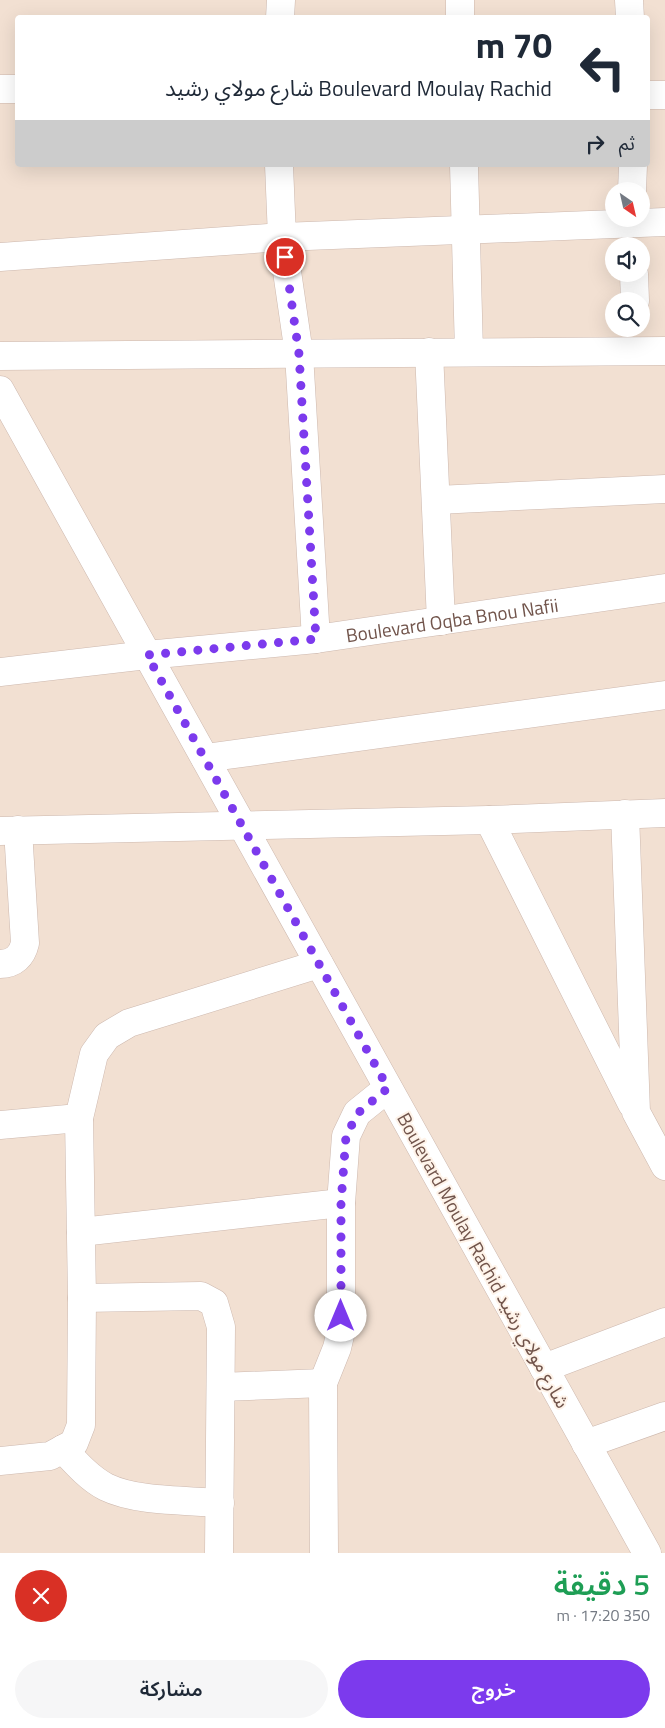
<!DOCTYPE html>
<html lang="ar">
<meta charset="utf-8">
<style>
body{margin:0;font-family:"Titillium Web","Noto Sans Arabic",sans-serif;background:#f6f6f7;color:#1f2937;direction:rtl;height:100vh;display:flex;flex-direction:column;font-size:19px;white-space:nowrap}
*{box-sizing:border-box;margin:0}
p{font-size:16px;color:#747a83}
.icon{flex:none;width:28px;height:28px;fill:none;stroke:currentColor;stroke-width:2;stroke-linecap:round;stroke-linejoin:round}
.map{position:relative;height:1553px;overflow:hidden;direction:ltr}
.sheet{display:flex;flex-direction:column;background:#fff;flex:1}
.sheet>*{flex:none}
.top-card{position:absolute;left:15px;top:15px;width:635px;height:152px;border-radius:5px;box-shadow:0 5px 20px #0002;direction:rtl;background:#fff;color:#1f2937;overflow:hidden}
.needle{width:32px;rotate:146deg}
.tools{position:absolute;left:605px;top:182px;display:grid;gap:10px}
.tools a{display:grid;place-items:center;width:45px;height:45px;border-radius:50%;background:#fff;box-shadow:0 5px 20px #0002;font-size:25px}
.pin{position:absolute;display:grid;place-items:center;width:42px;height:42px;color:#fff;margin:-21px;border:2px solid #fff;border-radius:50%;box-shadow:0 1px 5px #0007}
.me{position:absolute;width:55px;margin:-28px;rotate:0deg;stroke-linejoin:round;filter:drop-shadow(0 0 4px #0008)}
.turn{display:flex;align-items:center;gap:18px;height:105px;padding:0 15px;font-size:22px}
.turn .icon{width:65px;height:65px;stroke-width:2.5}
.turn b{display:block;font-size:35px;line-height:42px}
.then{display:flex;align-items:center;height:48px;padding:0 15px;background:#0003;gap:10px;font-size:19px}
.round{display:grid;place-items:center;flex:none;width:52px;height:52px;border-radius:26px;background:#f6f6f7}
.summary{display:flex;align-items:center;justify-content:space-between;height:85px;padding:0 15px}
h1{font-size:30px;font-weight:600;line-height:38px;color:#1e9e55}
.action{display:flex;gap:10px;margin-top:auto;padding:10px 15px}
.action a{flex:1;height:58px;border-radius:30px;background:#7c3aed;color:#fff;font-size:20px;font-weight:600;line-height:58px;text-align:center}
.action a+a{background:#f6f6f7;color:#1f2937}
.map>svg:first-child{display:block}
</style>
<div class="map">
<svg width="665" height="1553" viewBox="0 0 665 1553">
<rect width="100%" height="100%" fill="#fbefe3"/>
<path fill="#f2e0d2" fill-rule="evenodd" d="M0,0H665V1553H0ZM18,18H648V165H18ZM614,191H641V219H614ZM614,246H641V274H614ZM614,301H641V329H614Z"/>
<g fill="none" stroke-linecap="round" stroke-linejoin="round">
<g stroke="#cdb8ae" stroke-width="29">
<g id="minor">
<polyline points="460,0 460,18"/>
<polyline points="629,0 630,18"/>
<polyline points="280,18 281,0"/>
<polyline points="0,89 18,89"/>
<polyline points="648,95 665,95"/>
<polyline points="279,165 282,237 299,354 316,639"/>
<polyline points="464,165 469,352"/>
<polyline points="632,191 633,165"/>
<polyline points="0,257 282,237 665,222"/>
<polyline points="634,274 635,301"/>
<polyline points="429,352 441,621"/>
<polyline points="0,356 665,351"/>
<polyline points="0,390 647,1553"/>
<polyline points="437,500 665,489"/>
<path id="s1" d="M0,672L147,655L316,639L665,588"/>
<polyline points="205,758 665,695"/>
<polyline points="625,814 636,1112 665,1166"/>
<polyline points="489,820 632,1104"/>
<polyline points="0,831 489,820 665,813"/>
<path d="M0,964C14,964 22,956 25,943L18,830"/>
<polyline points="0,1125 79,1118"/>
<polyline points="81,1232 341,1203"/>
<polyline points="82,1298 201,1296 214,1303 221,1327 219,1553"/>
<polyline points="544,1368 665,1322"/>
<polyline points="221,1387 323,1383"/>
<polyline points="586,1444 665,1416"/>
<path d="M63,1449C76,1463 89,1478 106,1487C137,1502 185,1500 220,1503"/>
<polyline points="0,1461 50,1456 74,1443 81,1425 82,1298 79,1118 94,1054 107,1036 129,1023 319,964"/>
<polyline points="324,1553 323,1383 337,1348 341,1331 341,1203 346,1136 357,1113 388,1088"/>
</g>
</g>
<use href="#minor" stroke="#fff" stroke-width="28"/>
</g>
<g fill="none" stroke-linecap="round" stroke-linejoin="round">
<polyline stroke="#7c3aed" stroke-width="9" stroke-dasharray="0 16.2" points="285,257 299,354 316,639 147,655 388,1088 358,1113 346,1136 341,1203 341,1316"/>
</g>
<g text-anchor="middle" dominant-baseline="central" stroke-width="4" stroke-linejoin="round" paint-order="stroke">
<g font-size="19" fill="#71544b" stroke="#fef3e9">
<text stroke="none"><textPath href="#s1" startOffset="455">Boulevard Oqba Bnou Nafii</textPath></text>
<text transform="translate(484 1260) rotate(61)">Boulevard Moulay Rachid شارع مولاي رشيد</text>
</g>
</g>
</svg>
<div class="tools">
<a><svg class="needle" viewBox="-14 -14 28 28"><path d="M0-13l5 13h-10z" fill="#e53935"/><path d="M0 13l5-13h-10z" fill="#747a83"/></svg></a>
<a><svg class="icon" aria-label="sound" viewBox="0 0 24 24"><path d="M4 9h4l5-4v14l-5-4H4zM17 9q2 3 0 6"/></svg></a>
<a><svg class="icon" aria-label="search" viewBox="0 0 24 24"><circle cx="10" cy="10" r="6"/><path d="M15 15l6 6"/></svg></a>
</div>
<div class="pin" style="left:285px;top:257px;background:#d93025"><svg class="icon" aria-label="arrive" viewBox="0 0 24 24"><path d="M6 21V4h12l-3 4 3 4H6"/></svg></div>
<svg class="me" style="left:341px;top:1316px" viewBox="-20 -20 40 40"><circle r="19" fill="#fff"/><path d="M0-13L10 11 0 6-10 11z" fill="#7c3aed"/></svg>
<div class="top-card">
<div class="turn"><svg class="icon" aria-label="left" viewBox="0 0 24 24"><path d="M17 20v-9H6M10 6l-5 5 5 5"/></svg><div><b>70 m</b>Boulevard Moulay Rachid شارع مولاي رشيد</div></div>
<div class="then">ثم<svg class="icon" aria-label="right" viewBox="0 0 24 24"><path d="M7 20v-9h11M14 6l5 5-5 5"/></svg></div>
</div>
</div>
<section class="sheet">
<div class="summary"><div><h1>5 دقيقة</h1><p>350 m · 17:20</p></div><a class="round" style="background:#d93025;color:#fff"><svg class="icon" aria-label="close" viewBox="0 0 24 24"><path d="M6 6l12 12M18 6L6 18"/></svg></a></div>
<div class="action"><a>خروج</a><a>مشاركة</a></div>
</section>
